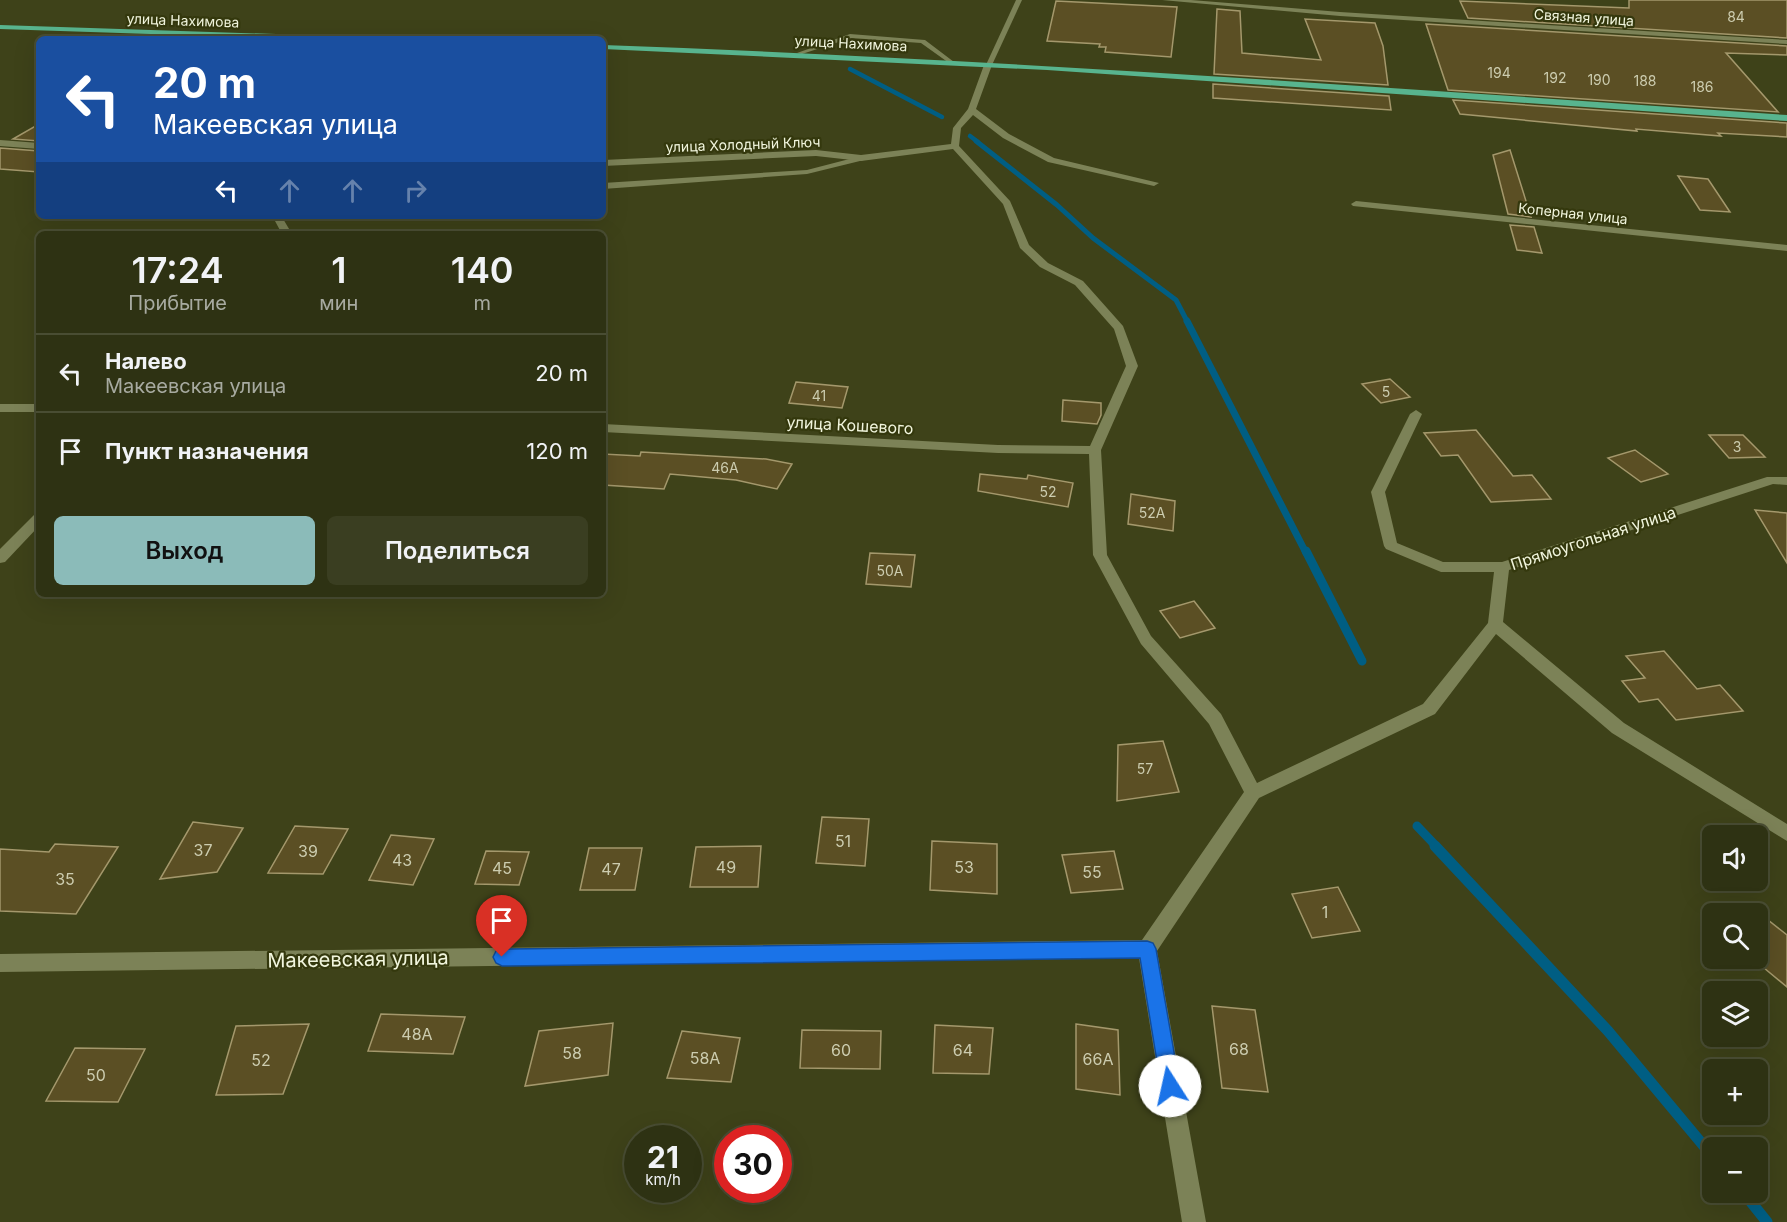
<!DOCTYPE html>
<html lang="ru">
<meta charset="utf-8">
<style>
body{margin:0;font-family:Inter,sans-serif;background:#3a3e21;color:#f1f3f6;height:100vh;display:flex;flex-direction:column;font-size:22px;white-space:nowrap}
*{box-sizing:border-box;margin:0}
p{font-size:20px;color:#a7aaa0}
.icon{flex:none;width:33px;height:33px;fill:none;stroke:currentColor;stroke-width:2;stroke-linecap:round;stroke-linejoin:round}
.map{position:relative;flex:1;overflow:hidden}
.details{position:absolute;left:36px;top:231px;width:570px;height:366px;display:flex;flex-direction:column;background:#2e3213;border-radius:9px;box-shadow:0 6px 24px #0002,0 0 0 2px #494d33}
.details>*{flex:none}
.guide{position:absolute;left:36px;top:36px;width:570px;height:183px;border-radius:9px;box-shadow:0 6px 24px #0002,0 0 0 2px #494d33;background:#1a4fa0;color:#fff;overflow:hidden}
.fabs{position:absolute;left:1702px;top:825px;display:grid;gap:12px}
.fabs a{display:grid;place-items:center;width:66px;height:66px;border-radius:9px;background:#2e3213;box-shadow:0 6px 24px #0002,0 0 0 2px #494d33;font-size:30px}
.speed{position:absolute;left:624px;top:1125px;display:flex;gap:12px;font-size:30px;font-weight:700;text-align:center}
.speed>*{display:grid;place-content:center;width:78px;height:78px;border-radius:50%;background:#2e3213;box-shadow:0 6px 24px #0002,0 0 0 2px #494d33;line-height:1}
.speed small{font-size:15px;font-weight:400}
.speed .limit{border:9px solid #d22;background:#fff;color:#111}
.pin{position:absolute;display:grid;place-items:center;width:51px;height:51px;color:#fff;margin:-62px -26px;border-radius:50% 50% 50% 0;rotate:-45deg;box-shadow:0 0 6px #0007}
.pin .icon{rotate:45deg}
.me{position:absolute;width:66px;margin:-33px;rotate:350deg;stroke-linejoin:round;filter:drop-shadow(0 0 4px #0008)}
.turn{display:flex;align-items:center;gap:21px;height:126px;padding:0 18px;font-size:27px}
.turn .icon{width:78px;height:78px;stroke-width:2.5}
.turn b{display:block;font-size:42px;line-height:51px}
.lanes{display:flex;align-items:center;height:57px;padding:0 18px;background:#0003;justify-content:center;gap:30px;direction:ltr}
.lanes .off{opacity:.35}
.eta{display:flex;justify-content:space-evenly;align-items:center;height:102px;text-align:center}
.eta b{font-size:36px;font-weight:600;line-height:42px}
.action{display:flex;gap:12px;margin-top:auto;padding:12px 18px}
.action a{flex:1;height:69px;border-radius:9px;background:#8bbbb9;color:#111;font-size:24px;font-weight:600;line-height:69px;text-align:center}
.action a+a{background:#3a3e21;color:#f1f3f6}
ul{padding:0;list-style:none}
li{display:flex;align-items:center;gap:18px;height:78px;padding:0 18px;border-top:2px solid #494d33}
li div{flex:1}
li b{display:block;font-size:22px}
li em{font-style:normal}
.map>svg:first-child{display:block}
</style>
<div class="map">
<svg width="1787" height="1222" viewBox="0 0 1787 1222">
<rect width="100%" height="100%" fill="#3e4219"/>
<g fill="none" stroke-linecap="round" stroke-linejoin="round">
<g stroke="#005e83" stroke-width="4.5">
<polyline points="850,69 942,117"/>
<polyline points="970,136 978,142"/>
</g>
<polyline stroke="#005e83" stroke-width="5" points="976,141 1057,205 1093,238 1176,300 1188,323"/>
<polyline stroke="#005e83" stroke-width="7" points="1187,321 1306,553"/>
<g stroke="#005e83" stroke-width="9">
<polyline points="1306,551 1362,661"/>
<polyline points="1417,826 1437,847"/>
</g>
<g stroke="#005e83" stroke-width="11">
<polyline points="1435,846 1608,1031 1713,1157"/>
<polyline points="1743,1192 1767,1222"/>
</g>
</g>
<g fill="#5b4f24" stroke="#a4986c" stroke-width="1.5">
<polygon points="1629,0 1787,0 1787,38 1468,18 1460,1 1629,8"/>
<polygon points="1056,1 1177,7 1171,57 1105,52 1106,47 1099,47 1100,44 1047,41"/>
<polygon points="1217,9 1240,11 1242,53 1321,60 1305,19 1375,23 1383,46 1388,85 1214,74"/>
<polygon points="1426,24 1787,46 1787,55 1726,53 1778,112 1448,90"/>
<polygon points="1213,84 1389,96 1391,110 1213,98"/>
<polygon points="1453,100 1787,123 1787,137 1718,133 1721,136 1636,129 1637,131 1460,114"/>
<polygon points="39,124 39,141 13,139"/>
<polygon points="0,148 39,151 39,172 0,169"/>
<polygon points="1510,150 1531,217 1508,214 1493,155"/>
<polygon points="1678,176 1708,179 1730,212 1700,210"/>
<polygon points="1510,225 1534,227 1542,253 1517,250"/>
<polygon points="1390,379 1410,397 1381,403 1362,384"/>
<polygon points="796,382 848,387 842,408 789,403"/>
<polygon points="1063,400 1101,403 1101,415 1097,424 1062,421"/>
<polygon points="1476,430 1513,476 1532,475 1551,499 1491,502 1458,455 1441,456 1424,433"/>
<polygon points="1709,435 1743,435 1765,457 1729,458"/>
<polygon points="1635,450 1668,474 1641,482 1608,458"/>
<polygon points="641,452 766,459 792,464 777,489 736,480 670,474 664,489 603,485 603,454 640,456"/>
<polygon points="980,474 1027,479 1028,475 1073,483 1068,507 978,491"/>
<polygon points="1131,494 1175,501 1173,531 1128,524"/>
<polygon points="1755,510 1787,513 1787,563"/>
<polygon points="870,553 915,555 911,587 866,584"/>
<polygon points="1194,601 1215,628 1180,638 1160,611"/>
<polygon points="1664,651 1697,689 1720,685 1743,711 1676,720 1658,699 1639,702 1622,681 1645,678 1626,656"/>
<polygon points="1163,741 1179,792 1117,801 1118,745"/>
<polygon points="822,817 869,819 865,866 816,863"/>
<polygon points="193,822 243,828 217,872 160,879"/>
<polygon points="295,826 348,829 323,874 268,873"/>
<polygon points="391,835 434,839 413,885 369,880"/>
<polygon points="932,841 997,844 997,894 930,890"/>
<polygon points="55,844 118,847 76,914 0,911 0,849 49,852"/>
<polygon points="761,846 758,887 690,887 696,847"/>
<polygon points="589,848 642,848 635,890 580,890"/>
<polygon points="486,851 529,852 519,885 475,884"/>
<polygon points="1114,851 1123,889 1071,893 1062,855"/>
<polygon points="1338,887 1360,931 1312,938 1292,894"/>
<polygon points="1758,912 1787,935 1787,987 1758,963"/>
<polygon points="1212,1006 1255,1010 1268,1092 1222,1088"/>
<polygon points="381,1014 465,1017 453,1054 368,1051"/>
<polygon points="613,1023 608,1075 525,1086 539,1031"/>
<polygon points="309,1024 283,1094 216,1095 236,1026"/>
<polygon points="1076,1024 1118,1030 1120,1095 1076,1089"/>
<polygon points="935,1025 993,1028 989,1074 933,1073"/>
<polygon points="802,1030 881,1031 880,1069 800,1068"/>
<polygon points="682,1031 740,1038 731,1082 667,1078"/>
<polygon points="75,1048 145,1049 118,1102 46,1101"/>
</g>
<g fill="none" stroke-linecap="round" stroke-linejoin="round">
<g fill="#7c8257" fill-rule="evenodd">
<polygon points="850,34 925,40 954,62 949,63 921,43 851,38 802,54 797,53"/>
<polygon points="861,156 865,158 864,160 807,174 603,189 603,183 807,170"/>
</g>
<g fill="#7c8257" fill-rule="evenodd">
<polygon points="1162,0 1191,0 1340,12 1787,40 1787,44 1340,16"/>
<polygon points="988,63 992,65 976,109 1009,134 1054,158 1159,183 1154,186 1048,162 1003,138 973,115 961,128 959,146 1010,201 1029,245 1048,263 1083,281 1123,326 1138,366 1101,450 1107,555 1151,636 1221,714 1257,783 1423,704 1488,623 1494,572 1441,572 1386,549 1384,546 1371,492 1410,414 1416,410 1422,414 1385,492 1397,543 1443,562 1502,562 1767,477 1787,477 1787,485 1773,484 1509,570 1503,622 1624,723 1787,824 1787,841 1612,733 1496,634 1435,714 1259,798 1157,951 1206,1222 1182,1222 1139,958 0,972 0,954 1142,940 1244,792 1209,724 1141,644 1093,555 1089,454 998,453 603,432 603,424 998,445 1090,446 1126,366 1114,329 1075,285 1040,267 1020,248 1003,204 953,149 861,161 816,156 603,166 603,160 816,150 861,155 951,144 953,128 968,109 984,65"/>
<polygon points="0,140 39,143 39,149 0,146"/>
<polygon points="1356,201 1787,245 1787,251 1353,206 1351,204"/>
<polygon points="269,216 282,217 292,234 282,234 275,221"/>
<rect x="0" y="404" width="39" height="8"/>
<polygon points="39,513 39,526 5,562 0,563 0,549 34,515"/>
</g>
<polygon fill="#7c8257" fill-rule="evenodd" points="1016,0 1022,0 992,65 985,67"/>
<g fill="#58b48e" fill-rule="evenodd">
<polygon points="0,25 366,37 370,39 299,39 0,29"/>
<path d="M603,45C998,59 1392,88 1787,115V121L1047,70L603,49Z"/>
</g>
</g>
<polygon fill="#1a73e8" stroke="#114b97" stroke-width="1.5" points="1147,941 1153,943 1156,949 1180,1086 1177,1093 1170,1095 1164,1093 1161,1086 1140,958 502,966 496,963 493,957 496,951 502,949"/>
<g text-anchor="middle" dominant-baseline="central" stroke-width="4.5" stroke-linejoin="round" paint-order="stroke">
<g font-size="14" fill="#ccccaf">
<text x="1736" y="16">84</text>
<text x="1499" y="72">194</text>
<text x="1555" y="77">192</text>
<text x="1599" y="79">190</text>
<text x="1645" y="80">188</text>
<text x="1702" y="86">186</text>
<text x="1386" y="391">5</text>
<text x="819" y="395">41</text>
<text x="1737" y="446">3</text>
<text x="725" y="467">46А</text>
<text x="1048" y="491">52</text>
<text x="1152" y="512">52А</text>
<text x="890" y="570">50А</text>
<text x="1145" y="768">57</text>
</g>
<g font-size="14" fill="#f1f5dd" stroke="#34380d">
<text transform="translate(1584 17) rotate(4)">Связная улица</text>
<text transform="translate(183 20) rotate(2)">улица Нахимова</text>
<text transform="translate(851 43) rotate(3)">улица Нахимова</text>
<text transform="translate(743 144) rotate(-2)">улица Холодный Ключ</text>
<text transform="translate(1573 213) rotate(6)">Коперная улица</text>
</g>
<g font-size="16" fill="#f1f5dd" stroke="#34380d">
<text transform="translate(850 425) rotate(3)">улица Кошевого</text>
<text transform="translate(1593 538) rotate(-18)">Прямоугольная улица</text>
</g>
<g font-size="16" fill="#ccccaf">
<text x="843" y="841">51</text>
<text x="203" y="850">37</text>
<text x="308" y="851">39</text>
<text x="402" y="860">43</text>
<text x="726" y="867">49</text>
<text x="964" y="867">53</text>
<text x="502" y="868">45</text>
<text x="611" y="869">47</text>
<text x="1092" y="872">55</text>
<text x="65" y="879">35</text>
<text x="1325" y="912">1</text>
<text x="417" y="1034">48А</text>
<text x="1239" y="1049">68</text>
<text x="841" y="1050">60</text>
<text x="963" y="1050">64</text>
<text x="572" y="1053">58</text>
<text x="705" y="1058">58А</text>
<text x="1098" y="1059">66А</text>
<text x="261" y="1060">52</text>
<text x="96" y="1075">50</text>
</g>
<g font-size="20" fill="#f1f5dd" stroke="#34380d">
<text transform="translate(358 959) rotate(-1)">Макеевская улица</text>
</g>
</g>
</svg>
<div class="fabs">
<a><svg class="icon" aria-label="sound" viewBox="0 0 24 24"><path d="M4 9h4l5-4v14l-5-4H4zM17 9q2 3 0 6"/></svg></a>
<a><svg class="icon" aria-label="search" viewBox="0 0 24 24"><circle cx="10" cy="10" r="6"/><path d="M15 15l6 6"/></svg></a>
<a><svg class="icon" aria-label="layers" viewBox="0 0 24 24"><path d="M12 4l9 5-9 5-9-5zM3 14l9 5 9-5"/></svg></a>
<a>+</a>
<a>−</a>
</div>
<div class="speed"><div>21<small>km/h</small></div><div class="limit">30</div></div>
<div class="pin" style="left:502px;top:957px;background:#d93025"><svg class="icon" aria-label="arrive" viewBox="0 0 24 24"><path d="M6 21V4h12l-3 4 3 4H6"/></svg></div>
<svg class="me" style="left:1170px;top:1086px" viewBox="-20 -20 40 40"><circle r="19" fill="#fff"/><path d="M0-13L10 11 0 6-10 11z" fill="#1a73e8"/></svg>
<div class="guide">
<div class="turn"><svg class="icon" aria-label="left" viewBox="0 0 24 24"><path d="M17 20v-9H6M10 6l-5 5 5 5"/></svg><div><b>20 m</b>Макеевская улица</div></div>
<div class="lanes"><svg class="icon" aria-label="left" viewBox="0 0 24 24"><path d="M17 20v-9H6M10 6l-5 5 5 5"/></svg><svg class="icon off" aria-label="ahead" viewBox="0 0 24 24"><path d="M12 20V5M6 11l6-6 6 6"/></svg><svg class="icon off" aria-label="ahead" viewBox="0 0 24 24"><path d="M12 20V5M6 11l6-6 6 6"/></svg><svg class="icon off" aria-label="right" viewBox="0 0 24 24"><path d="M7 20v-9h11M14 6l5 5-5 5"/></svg></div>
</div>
<section class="details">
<div class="eta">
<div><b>17:24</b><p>Прибытие</p></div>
<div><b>1</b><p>мин</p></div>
<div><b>140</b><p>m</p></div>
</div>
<ul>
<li><svg class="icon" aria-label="left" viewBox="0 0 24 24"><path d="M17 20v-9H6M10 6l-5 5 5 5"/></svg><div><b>Налево</b><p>Макеевская улица</p></div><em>20 m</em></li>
<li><svg class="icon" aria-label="arrive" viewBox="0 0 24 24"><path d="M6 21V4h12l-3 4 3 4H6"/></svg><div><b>Пункт назначения</b></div><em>120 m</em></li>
</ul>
<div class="action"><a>Выход</a><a>Поделиться</a></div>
</section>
</div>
